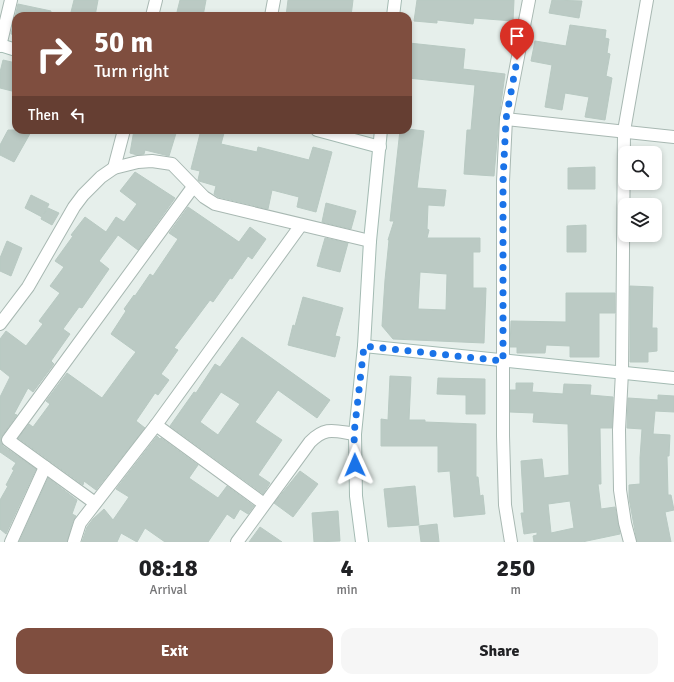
<!DOCTYPE html>
<style>
body{margin:0;font-family:Signika,sans-serif;background:#f6f6f6;color:#202124;height:100vh;display:flex;flex-direction:column;font-size:15px;white-space:nowrap}
*{box-sizing:border-box;margin:0}
p{font-size:13px;color:#757577}
.icon{flex:none;width:22px;height:22px;fill:none;stroke:currentColor;stroke-width:2;stroke-linecap:round;stroke-linejoin:round}
.map{position:relative;height:542px;overflow:hidden}
.side{display:flex;flex-direction:column;background:#fff;flex:1}
.side>*{flex:none}
.guide{position:absolute;left:12px;top:12px;width:400px;height:122px;border-radius:12px;box-shadow:0 2px 6px #0003;background:#7f4e3f;color:#fff;overflow:hidden}
.fabs{position:absolute;left:618px;top:146px;display:grid;gap:8px}
.fabs a{display:grid;place-items:center;width:44px;height:44px;border-radius:8px;background:#fff;box-shadow:0 2px 6px #0003;font-size:20px}
.pin{position:absolute;display:grid;place-items:center;width:34px;height:34px;color:#fff;margin:-41px -17px;border-radius:50% 50% 50% 0;rotate:-45deg;box-shadow:0 0 4px #0007}
.pin .icon{rotate:45deg}
.me{position:absolute;width:44px;margin:-22px;rotate:359deg;stroke-linejoin:round;filter:drop-shadow(0 0 3px #0008)}
.turn{display:flex;align-items:center;gap:14px;height:84px;padding:0 16px;font-size:18px}
.turn .icon{width:52px;height:52px;stroke-width:2.5}
.turn b{display:block;font-size:28px;line-height:34px}
.then{display:flex;align-items:center;height:38px;padding:0 16px;background:#0003;gap:8px;font-size:15px}
.eta{display:flex;justify-content:space-evenly;align-items:center;height:68px;text-align:center}
.eta b{font-size:24px;font-weight:700;line-height:28px}
.button{display:flex;gap:8px;margin-top:auto;padding:8px 16px}
.button a{flex:1;height:46px;border-radius:12px;background:#7f4e3f;color:#fff;font-size:16px;font-weight:700;line-height:46px;text-align:center}
.button a+a{background:#f6f6f6;color:#202124}
.map>svg:first-child{display:block}
</style>
<div class="map">
<svg width="674" height="542" viewBox="0 0 674 542">
<rect width="100%" height="100%" fill="#e6efeb"/>
<g fill="#bbcac4" stroke="#b8c9c2" fill-rule="evenodd">
<polygon points="74,0 98,0 95,16 71,12"/>
<polygon points="180,0 206,0 203,16 176,16"/>
<polygon points="288,0 353,0 351,16 286,16"/>
<polygon points="417,0 514,0 513,21 474,18 473,24 437,20 437,23 414,21"/>
<polygon points="552,0 582,1 579,18 549,13"/>
<polygon points="18,4 51,11 50,16 16,16 16,35 11,34"/>
<polygon points="570,25 606,30 605,38 609,39 607,53 610,54 606,76 612,78 605,120 585,117 589,97 565,93 562,110 545,107 552,65 531,61 535,41 566,46"/>
<polygon points="409,43 465,49 463,69 505,74 499,118 494,176 464,174 467,130 471,130 475,85 408,78"/>
<polygon points="3,60 16,63 16,92 0,88 0,72"/>
<path d="M408,129L424,131L417,188L446,190L444,206L428,205L427,229L429,230L427,238H480V252H473V288H486L484,343L393,339L382,326L385,280L389,240H388L394,221H390L400,130ZM420,272L447,274L446,310L418,309Z"/>
<polygon points="8,130 32,130 14,162 0,155 0,145"/>
<polygon points="134,130 177,130 169,156 145,150 144,154 137,155 130,153"/>
<polygon points="201,130 214,130 224,133 221,144 257,152 258,147 309,160 313,147 332,152 316,212 297,207 299,197 272,190 268,209 218,197 214,194 216,186 199,181 198,180 200,171 191,169"/>
<polygon points="595,167 595,189 568,189 568,168"/>
<polygon points="135,172 175,198 138,250 118,235 99,261 109,269 82,308 79,307 63,329 70,334 51,361 54,364 33,392 28,388 14,414 17,415 2,436 1,440 3,446 36,469 6,534 0,529 0,500 8,486 6,485 14,470 12,469 16,463 0,452 0,397 10,377 0,369 0,339 6,331 26,346 43,324 39,321 60,293 50,286 64,267 55,261 73,236 71,235 85,217 106,232 116,217 124,222 137,204 120,191"/>
<polygon points="31,195 49,204 44,214 48,208 59,213 52,225 41,219 42,217 25,208"/>
<polygon points="326,203 356,211 351,229 322,222"/>
<polygon points="188,207 239,242 250,227 266,239 252,259 248,256 232,279 230,278 213,302 210,300 174,348 178,350 161,374 169,380 158,395 155,393 136,421 145,428 96,490 84,481 83,485 18,438 29,424 33,427 50,404 46,401 67,373 102,398 129,361 136,352 111,334 126,311 124,309 134,295 135,296 150,274 153,276 178,239 169,233"/>
<polygon points="586,225 586,252 567,252 567,226"/>
<polygon points="325,238 348,243 340,272 317,266"/>
<polygon points="7,241 22,248 11,276 0,271 0,258"/>
<polygon points="630,286 653,287 652,328 657,328 657,351 648,352 648,362 630,362"/>
<polygon points="566,293 615,293 615,313 599,313 599,357 570,357 570,346 546,345 545,353 517,353 517,347 510,347 511,321 566,322"/>
<polygon points="303,297 343,308 335,336 340,337 335,357 288,345 293,325 295,326"/>
<path d="M242,337L330,400L317,418L278,390L255,422L282,440L258,475L270,483L263,494L170,426L194,392L196,393L215,364L220,367ZM221,392L240,404L218,435L200,422Z"/>
<polygon points="390,376 411,377 409,420 425,420 425,422 476,424 476,477 478,477 480,496 483,495 485,514 454,517 450,471 438,472 438,446 381,446 381,419 388,420"/>
<polygon points="438,378 485,379 485,414 466,414 466,395 437,394"/>
<path d="M516,383H533L532,392L563,394L564,384L591,385L590,395L613,397L612,428H600L601,484H598L601,509L615,507L620,534L582,542H534L533,536L537,535V532L524,534L521,513H524L521,461L542,459L544,478L569,475L568,424L533,422L534,413L510,412V390H516ZM570,501L574,528L551,533L548,504Z"/>
<polygon points="658,395 674,396 674,412 655,411 653,434 670,435 669,456 667,456 668,495 671,495 674,510 665,512 671,542 637,542 629,498 629,485 640,484 640,458 642,429 627,428 628,398 658,400"/>
<polygon points="157,436 160,439 161,438 198,465 189,478 218,498 227,486 254,506 248,514 240,509 234,519 227,514 208,542 165,542 145,528 137,542 121,533 117,542 82,542 87,527 93,519 104,509 113,520 129,497 116,489"/>
<polygon points="300,471 318,484 293,517 274,503"/>
<polygon points="48,478 77,500 72,514 76,516 73,521 67,542 19,542"/>
<polygon points="415,486 419,525 388,527 384,489"/>
<polygon points="338,511 340,541 314,542 312,513"/>
<polygon points="437,524 439,542 421,542 419,526"/>
<polygon points="260,527 282,542 249,542"/>
</g>
<g fill="none" stroke-linecap="round" stroke-linejoin="round">
<g stroke="#a8b8b2" stroke-width="14">
<g id="street">
<polyline points="152,16 156,0"/>
<polyline points="271,16 274,0"/>
<polyline points="0,46 11,0"/>
<polyline points="506,119 674,137"/>
<polyline points="114,168 124,130"/>
<polyline points="0,324 28,287 74,207 83,195 101,177 114,168 138,162 152,161 172,164 204,197 215,204 370,241"/>
<polyline points="156,425 264,504"/>
<polyline points="95,503 8,440 193,187"/>
<polyline points="11,542 45,467"/>
<polyline points="74,542 80,523 156,425 301,225"/>
<path d="M237,542L310,442C326,426 334,431 355,434"/>
<polyline points="511,542 505,505 503,436 503,181 506,119 529,0"/>
<polyline points="630,542 625,523 620,490 619,430 622,372 624,131 647,0"/>
</g>
</g>
<g stroke="#a4bbb3" stroke-width="14">
<g id="secondary">
<polyline points="393,16 395,0"/>
<polyline points="0,45 16,50"/>
<polyline points="317,130 380,147"/>
<polyline points="364,346 674,378"/>
<polyline points="362,542 356,496 355,434 364,346 370,241 381,130"/>
</g>
</g>
<use href="#street" stroke="#fff" stroke-width="12"/>
<use href="#secondary" stroke="#fff" stroke-width="12"/>
</g>
<g fill="none" stroke-linecap="round" stroke-linejoin="round">
<polyline stroke="#1a73e8" stroke-width="7" stroke-dasharray="0 12.6" points="355,465 354,434 364,346 503,361 503,181 506,119 517,60"/>
</g>
</svg>
<div class="fabs">
<a><svg class="icon" aria-label="search" viewBox="0 0 24 24"><circle cx="10" cy="10" r="6"/><path d="M15 15l6 6"/></svg></a>
<a><svg class="icon" aria-label="layers" viewBox="0 0 24 24"><path d="M12 4l9 5-9 5-9-5zM3 14l9 5 9-5"/></svg></a>
</div>
<div class="pin" style="left:517px;top:60px;background:#d93025"><svg class="icon" aria-label="arrive" viewBox="0 0 24 24"><path d="M6 21V4h12l-3 4 3 4H6"/></svg></div>
<svg class="me" style="left:355px;top:465px" viewBox="-20 -20 40 40"><path d="M0-17L14 15 0 8-14 15z" fill="#1a73e8" stroke="#fff" stroke-width="4"/></svg>
<div class="guide">
<div class="turn"><svg class="icon" aria-label="right" viewBox="0 0 24 24"><path d="M7 20v-9h11M14 6l5 5-5 5"/></svg><div><b>50 m</b>Turn right</div></div>
<div class="then">Then<svg class="icon" aria-label="left" viewBox="0 0 24 24"><path d="M17 20v-9H6M10 6l-5 5 5 5"/></svg></div>
</div>
</div>
<section class="side">
<div class="eta">
<div><b>08:18</b><p>Arrival</p></div>
<div><b>4</b><p>min</p></div>
<div><b>250</b><p>m</p></div>
</div>
<div class="button"><a>Exit</a><a>Share</a></div>
</section>
